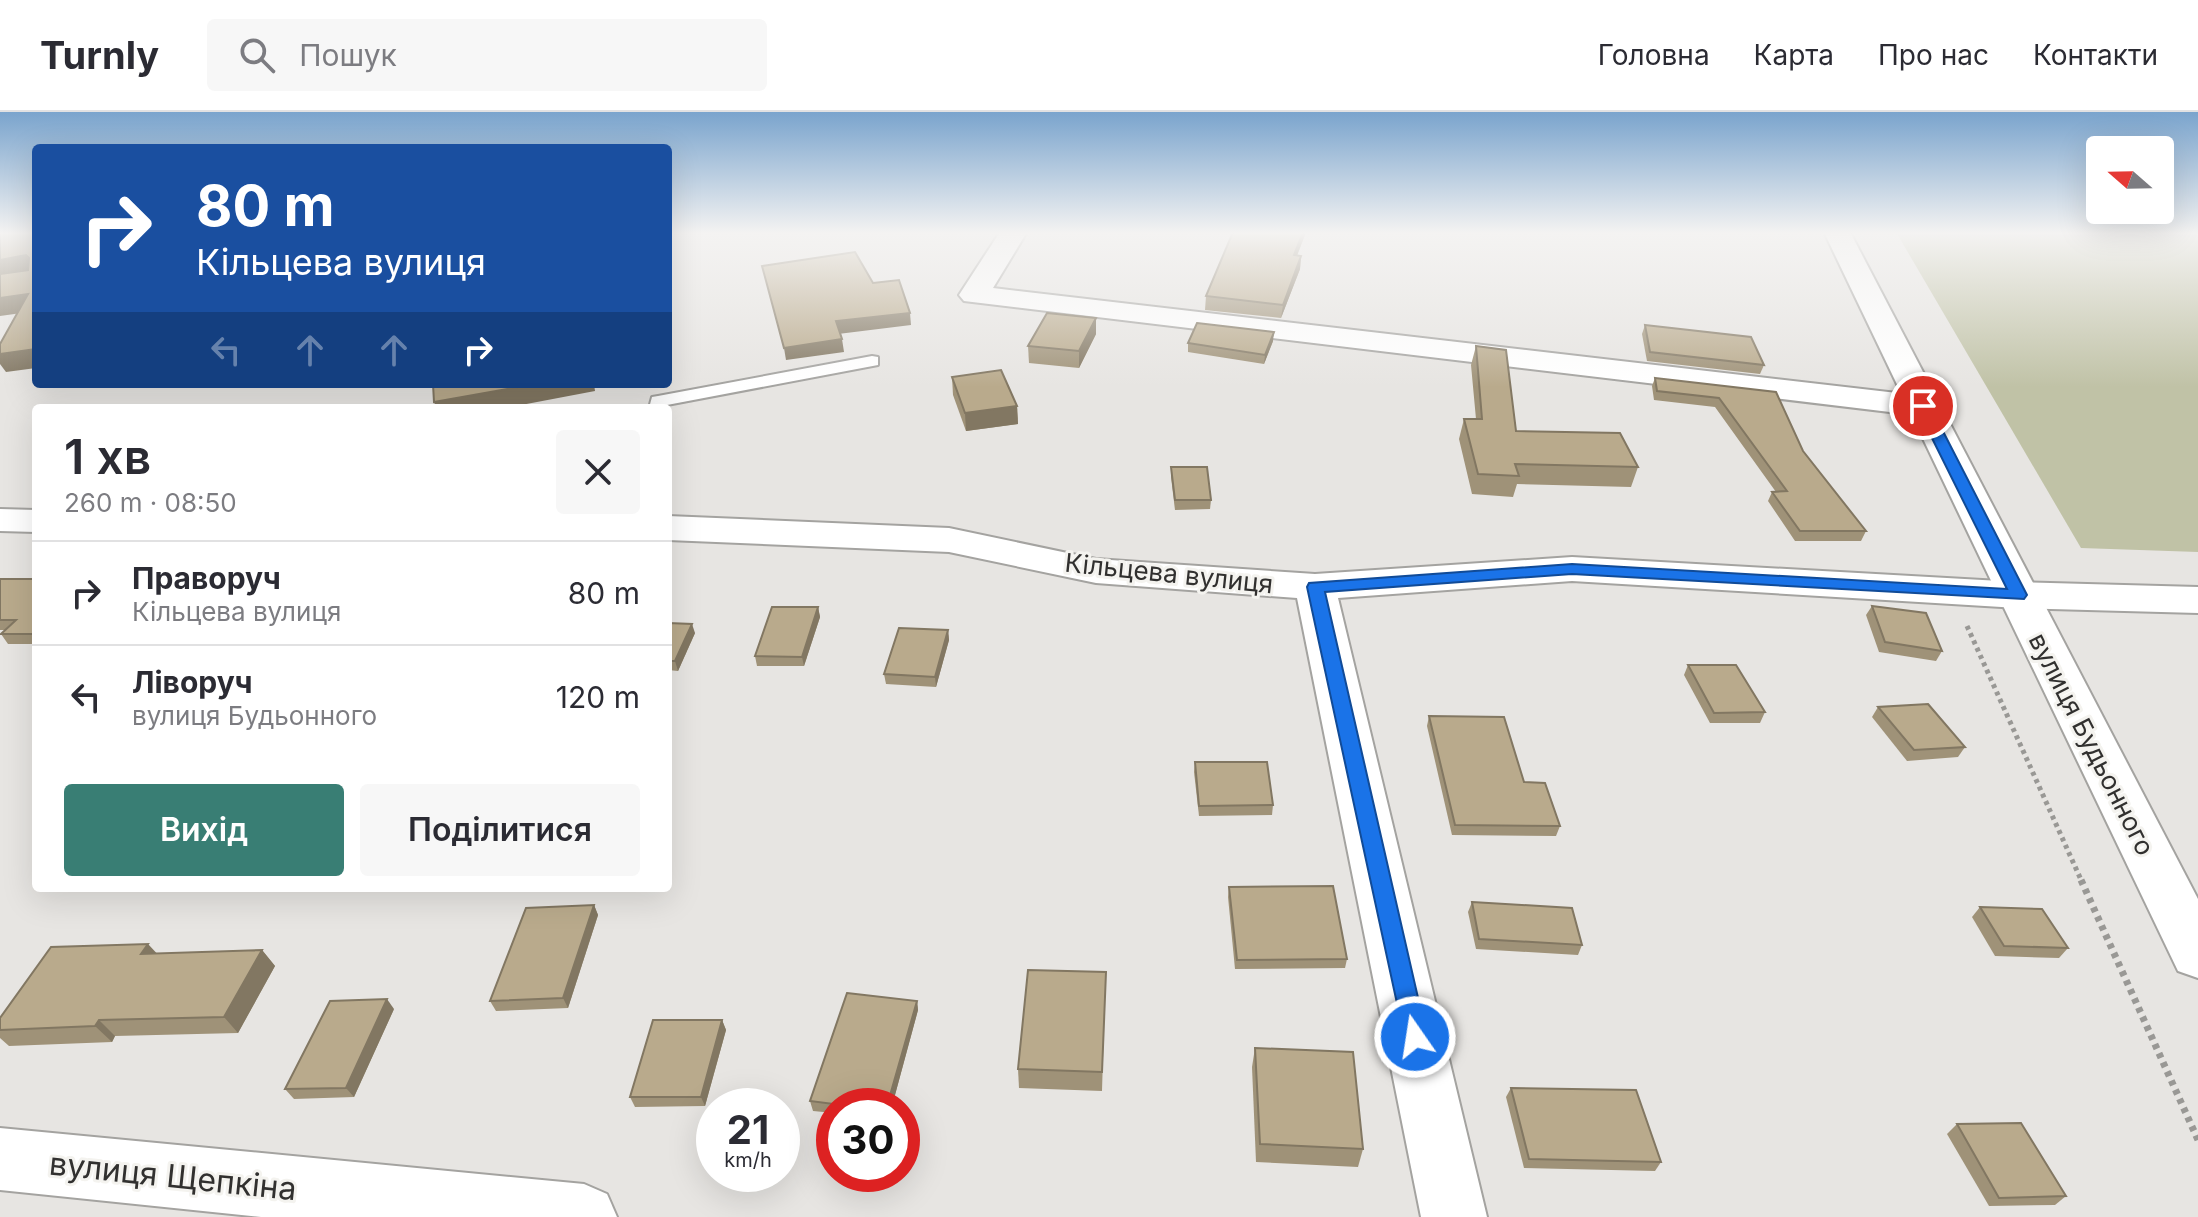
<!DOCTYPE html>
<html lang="uk">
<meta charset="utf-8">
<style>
body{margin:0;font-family:Inter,sans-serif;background:#f7f7f7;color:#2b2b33;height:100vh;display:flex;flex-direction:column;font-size:30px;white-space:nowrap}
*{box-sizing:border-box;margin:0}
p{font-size:26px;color:#7c7c81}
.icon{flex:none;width:44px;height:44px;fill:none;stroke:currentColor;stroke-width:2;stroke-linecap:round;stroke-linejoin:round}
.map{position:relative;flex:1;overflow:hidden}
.details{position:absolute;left:32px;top:292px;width:640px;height:488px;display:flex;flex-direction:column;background:#fff;border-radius:8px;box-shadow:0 8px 32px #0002}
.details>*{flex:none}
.guide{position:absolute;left:32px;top:32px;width:640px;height:244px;border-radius:8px;box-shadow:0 8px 32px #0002;background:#1a4fa0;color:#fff;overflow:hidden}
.needle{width:52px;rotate:290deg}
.fabs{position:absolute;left:2086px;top:24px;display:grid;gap:16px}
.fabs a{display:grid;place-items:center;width:88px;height:88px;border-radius:8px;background:#fff;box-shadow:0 8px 32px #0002;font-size:40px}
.speed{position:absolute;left:696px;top:976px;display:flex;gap:16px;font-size:40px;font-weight:700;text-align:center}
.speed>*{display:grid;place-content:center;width:104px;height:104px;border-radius:50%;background:#fff;box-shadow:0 8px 32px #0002;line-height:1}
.speed small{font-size:20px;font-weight:400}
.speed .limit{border:12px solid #d22;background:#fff;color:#111}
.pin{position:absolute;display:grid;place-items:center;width:68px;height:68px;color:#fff;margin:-34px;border:4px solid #fff;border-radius:50%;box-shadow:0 2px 8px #0007}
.me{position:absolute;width:88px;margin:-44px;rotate:347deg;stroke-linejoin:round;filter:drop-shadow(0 0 6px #0008)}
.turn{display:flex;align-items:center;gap:28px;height:168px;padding:0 32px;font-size:36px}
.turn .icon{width:104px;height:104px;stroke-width:2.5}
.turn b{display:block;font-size:56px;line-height:68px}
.lanes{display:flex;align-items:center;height:76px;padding:0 32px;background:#0003;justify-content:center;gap:40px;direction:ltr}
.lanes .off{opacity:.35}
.round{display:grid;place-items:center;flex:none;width:84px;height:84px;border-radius:8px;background:#f7f7f7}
.head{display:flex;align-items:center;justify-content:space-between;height:136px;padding:0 32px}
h1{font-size:48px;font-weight:600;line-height:60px}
.action{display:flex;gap:16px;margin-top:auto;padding:16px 32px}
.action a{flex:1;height:92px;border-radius:8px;background:#397e74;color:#fff;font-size:32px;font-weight:600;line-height:92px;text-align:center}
.action a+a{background:#f7f7f7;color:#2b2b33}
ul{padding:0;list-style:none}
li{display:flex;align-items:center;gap:24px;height:104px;padding:0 32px;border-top:2px solid #e1e1e2}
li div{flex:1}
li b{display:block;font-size:30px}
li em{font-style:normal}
header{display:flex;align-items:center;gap:48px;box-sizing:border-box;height:112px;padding:0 40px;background:#fff;border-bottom:2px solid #e1e1e2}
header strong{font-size:38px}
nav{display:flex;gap:44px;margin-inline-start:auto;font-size:28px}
.search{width:560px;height:72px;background:#f7f7f7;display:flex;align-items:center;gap:20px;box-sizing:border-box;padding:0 28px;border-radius:8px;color:#7c7c81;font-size:30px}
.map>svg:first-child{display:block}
</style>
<header>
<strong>Turnly</strong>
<div class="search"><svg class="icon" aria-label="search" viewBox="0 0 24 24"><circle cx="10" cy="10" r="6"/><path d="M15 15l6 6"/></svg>Пошук</div>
<nav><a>Головна</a><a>Карта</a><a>Про нас</a><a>Контакти</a></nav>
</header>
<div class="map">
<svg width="2198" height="1105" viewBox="0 0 2198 1105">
<rect width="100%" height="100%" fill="#e7e5e2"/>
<polygon fill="#c0c2a6" points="1896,120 2198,123 2198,440 2081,436"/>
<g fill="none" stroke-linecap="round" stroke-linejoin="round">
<g stroke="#a4a3a0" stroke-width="4">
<polygon id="service" points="872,244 878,245 878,253 667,293 667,296 649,296 652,285 658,284"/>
</g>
<g stroke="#a4a3a0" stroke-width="4">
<g id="minor">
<polygon points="1000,120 1027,120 993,176 1923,284 1935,287 1940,294 1935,301 1923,304 964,189 959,183"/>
<polygon points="0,397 36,398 36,420 0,419"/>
<polygon points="668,404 949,416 1096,447 1315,462 1572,445 2018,470 2198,475 2198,501 2018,496 1572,469 1338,486 1487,1105 1421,1105 1297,486 1096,471 949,440 668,428"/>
<polygon points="0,1016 584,1072 607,1082 617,1105 261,1105 0,1078"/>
</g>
</g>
<g stroke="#a4a3a0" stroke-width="4">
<polygon id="secondary" points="1824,120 1850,120 2198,787 2198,866 2178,859"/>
</g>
<polyline stroke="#999895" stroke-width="5" stroke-dasharray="4 4" stroke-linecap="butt" points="1967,514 2082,770"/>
<polyline stroke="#999895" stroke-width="7" stroke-dasharray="5 5" stroke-linecap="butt" points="2081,768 2198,1028"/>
<use href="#service" fill="#fff" fill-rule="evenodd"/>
<use href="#minor" fill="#fff" fill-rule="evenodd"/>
<use href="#secondary" fill="#fff" fill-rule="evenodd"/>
</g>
<g fill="#9f9278">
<polygon points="1233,120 1306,120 1297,144 1301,144 1300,157 1281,206 1205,198 1206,184"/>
<polygon points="1096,206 1096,222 1079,256 1029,251 1028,234"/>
<polygon points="1645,213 1764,253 1760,262 1647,249 1642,222"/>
<polygon points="1273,229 1264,252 1188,240 1188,231"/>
<polygon points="1476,234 1516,319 1638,355 1631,375 1517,372 1513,385 1472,382 1459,327 1464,307 1476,307 1471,253"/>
<polygon points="952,265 1017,294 1018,312 966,319 953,283"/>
<polygon points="1655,266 1776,280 1803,339 1866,419 1861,429 1795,429 1768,389 1772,380 1776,380 1715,295 1654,288 1652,274"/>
<polygon points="1171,355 1211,388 1210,397 1175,398 1171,365"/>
<polygon points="0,467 36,467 36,532 8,532 1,522 5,518 0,518"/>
<polygon points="1872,494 1942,539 1936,549 1879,540 1866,503"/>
<polygon points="818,495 820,505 804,554 757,554 755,544"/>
<polygon points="668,511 695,521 678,559 668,558"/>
<polygon points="948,518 949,528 936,575 886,572 884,562"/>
<polygon points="1688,553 1765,600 1760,611 1710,611 1684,563"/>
<polygon points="1878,595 1965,635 1958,645 1907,649 1872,605"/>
<polygon points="1429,604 1524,670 1560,714 1556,724 1452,723 1427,614"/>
<polygon points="1195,650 1273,693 1272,703 1199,704 1194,660"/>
<polygon points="1229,775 1347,847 1345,856 1235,857 1228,785"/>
<polygon points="1472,790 1582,833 1578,843 1476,837 1468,800"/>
<polygon points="594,793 598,803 568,896 496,899 490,889"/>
<polygon points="1980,795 2068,836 2059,846 1995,844 1972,805"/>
<polygon points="262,838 275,854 238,921 115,924 112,930 9,934 0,926 0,906 157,842"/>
<polygon points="1105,879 1102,979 1019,976 1018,957"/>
<polygon points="917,889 918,898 892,994 834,994 834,1001 813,999 810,989"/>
<polygon points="394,897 354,985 294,987 285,977"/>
<polygon points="722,908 726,918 705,994 635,995 630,985"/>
<polygon points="1255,936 1363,1037 1358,1055 1256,1050 1252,955"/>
<polygon points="1511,976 1661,1050 1655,1059 1524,1056 1506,985"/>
<polygon points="1957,1012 2066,1084 2055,1093 1989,1094 1947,1022"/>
</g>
<g fill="#827762">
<polygon points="1303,120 1306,120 1292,156 1294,143"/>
<polygon points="26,143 36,159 0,166 0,148"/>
<polygon points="1301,144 1300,157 1281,206 1283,193"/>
<polygon points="28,182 36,199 0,204 0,186"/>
<polygon points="910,201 911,213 838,222 836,209"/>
<polygon points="1096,206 1096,222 1079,256 1079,239"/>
<polygon points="1274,220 1273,229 1264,252 1265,243"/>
<polygon points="842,227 844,240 786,248 784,236"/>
<polygon points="36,237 36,256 6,260 0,252 0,242"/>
<polygon points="535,272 594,272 595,279 506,296 436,296 434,290"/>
<polygon points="1017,294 1018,312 966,319 965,301"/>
<polygon points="818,495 820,505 804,554 802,545"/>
<polygon points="692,512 695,521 678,559 675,549"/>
<polygon points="948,518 949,528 936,575 935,565"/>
<polygon points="594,793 598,803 568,896 563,886"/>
<polygon points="148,832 163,848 141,842"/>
<polygon points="262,838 275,854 238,921 224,905"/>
<polygon points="387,887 394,897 354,985 346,976"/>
<polygon points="917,889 918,898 892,994 887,994"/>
<polygon points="99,908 115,924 112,930 95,914"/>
<polygon points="722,908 726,918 705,994 701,985"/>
</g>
<g fill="#b9aa8c" stroke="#827762" stroke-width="2">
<polygon points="0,120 36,120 36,237 0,242 0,232 28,182 0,186 0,162 28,158 29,146 26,143 0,148"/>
<polygon points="1233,120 1303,120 1294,143 1301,144 1283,193 1206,184"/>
<polygon points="855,140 873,171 899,168 910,201 836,209 842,227 784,236 762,154"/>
<polygon points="1047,201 1096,206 1079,239 1028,234"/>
<polygon points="1197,211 1274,220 1265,243 1188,231"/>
<polygon points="1645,213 1751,225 1764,253 1650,240"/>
<polygon points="1476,234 1506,238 1516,319 1620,321 1638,355 1515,352 1519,364 1478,362 1464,307 1482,307"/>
<polygon points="1001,258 1017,294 965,301 952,265"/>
<polygon points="1655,266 1776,280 1803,339 1866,419 1800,419 1772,380 1787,379 1719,286 1657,279"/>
<polygon points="433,272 535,272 434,290"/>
<polygon points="1171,355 1207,355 1211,388 1175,388"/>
<polygon points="0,467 36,467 36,522 1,522 16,508 0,508"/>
<polygon points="1872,494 1926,501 1942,539 1885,530"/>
<polygon points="772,495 818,495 802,545 755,544"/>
<polygon points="668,511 692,512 675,549 668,549"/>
<polygon points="899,516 948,518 935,565 884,562"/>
<polygon points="1688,553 1736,553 1765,600 1714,601"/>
<polygon points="1928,592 1965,635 1914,638 1878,595"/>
<polygon points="1429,604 1504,605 1524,670 1545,671 1560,714 1455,713"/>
<polygon points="1195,650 1267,650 1273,693 1199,694"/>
<polygon points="1333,774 1347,847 1237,848 1229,775"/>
<polygon points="1472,790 1572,796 1582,833 1479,827"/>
<polygon points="594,793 563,886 490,889 526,796"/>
<polygon points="1980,795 2042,797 2068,836 2004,834"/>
<polygon points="148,832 141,842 262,838 224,905 99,908 95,914 0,918 0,906 51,835"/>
<polygon points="1028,858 1106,860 1102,960 1018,957"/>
<polygon points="847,881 917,889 887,994 849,994 810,989"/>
<polygon points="387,887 346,976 285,977 330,889"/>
<polygon points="653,908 722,908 701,985 630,985"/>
<polygon points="1255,936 1353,940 1363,1037 1260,1032"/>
<polygon points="1511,976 1636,978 1661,1050 1529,1047"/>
<polygon points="2021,1011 2066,1084 1999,1086 1957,1012"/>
</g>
<linearGradient id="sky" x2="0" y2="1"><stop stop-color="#7aa4cd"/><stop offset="0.44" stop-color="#f4f3f2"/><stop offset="1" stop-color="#f4f3f2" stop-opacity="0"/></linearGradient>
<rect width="2198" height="275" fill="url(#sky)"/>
<polygon fill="#1a73e8" stroke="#114b97" stroke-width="2" points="1923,289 1930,294 2027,483 2024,487 1572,462 1325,480 1427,925 1423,933 1415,936 1406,933 1307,475 1309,471 1572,452 2007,477 1916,294"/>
<g text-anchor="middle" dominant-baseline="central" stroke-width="6" stroke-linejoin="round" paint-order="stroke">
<g font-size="26" fill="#31302f" stroke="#f4f3ef">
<text transform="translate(1169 461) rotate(6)">Кільцева вулиця</text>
<text transform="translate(2092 632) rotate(63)">вулиця Будьонного</text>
</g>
<g font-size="32" fill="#31302f" stroke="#f4f3ef">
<text transform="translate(173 1064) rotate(6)">вулиця Щепкіна</text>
</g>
</g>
</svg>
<div class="fabs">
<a><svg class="needle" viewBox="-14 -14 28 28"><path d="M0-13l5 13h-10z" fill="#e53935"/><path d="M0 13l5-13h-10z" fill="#7c7c81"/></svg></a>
</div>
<div class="speed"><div>21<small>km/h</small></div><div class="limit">30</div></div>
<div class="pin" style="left:1923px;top:294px;background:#d93025"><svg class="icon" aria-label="arrive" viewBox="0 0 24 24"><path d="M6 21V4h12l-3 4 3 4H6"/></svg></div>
<svg class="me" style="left:1415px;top:925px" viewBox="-20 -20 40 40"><circle r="17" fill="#1a73e8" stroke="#fff" stroke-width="3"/><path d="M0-11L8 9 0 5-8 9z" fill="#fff"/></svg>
<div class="guide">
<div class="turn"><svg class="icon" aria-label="right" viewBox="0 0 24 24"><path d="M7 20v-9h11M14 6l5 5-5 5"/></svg><div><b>80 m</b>Кільцева вулиця</div></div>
<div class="lanes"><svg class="icon off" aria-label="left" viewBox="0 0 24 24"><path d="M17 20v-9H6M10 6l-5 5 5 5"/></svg><svg class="icon off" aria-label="ahead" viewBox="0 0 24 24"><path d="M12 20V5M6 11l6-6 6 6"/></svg><svg class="icon off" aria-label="ahead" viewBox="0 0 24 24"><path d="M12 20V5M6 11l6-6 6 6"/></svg><svg class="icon" aria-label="right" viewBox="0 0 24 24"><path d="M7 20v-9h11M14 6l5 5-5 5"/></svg></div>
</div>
<section class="details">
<div class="head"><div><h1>1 хв</h1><p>260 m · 08:50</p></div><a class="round"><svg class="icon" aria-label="close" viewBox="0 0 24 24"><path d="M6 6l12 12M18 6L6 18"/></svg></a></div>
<ul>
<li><svg class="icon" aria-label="right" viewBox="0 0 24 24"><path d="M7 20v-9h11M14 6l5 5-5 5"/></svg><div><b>Праворуч</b><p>Кільцева вулиця</p></div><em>80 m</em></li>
<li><svg class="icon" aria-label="left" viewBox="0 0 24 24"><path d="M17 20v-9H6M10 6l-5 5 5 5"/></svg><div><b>Ліворуч</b><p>вулиця Будьонного</p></div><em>120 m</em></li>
</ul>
<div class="action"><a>Вихід</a><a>Поділитися</a></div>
</section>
</div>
